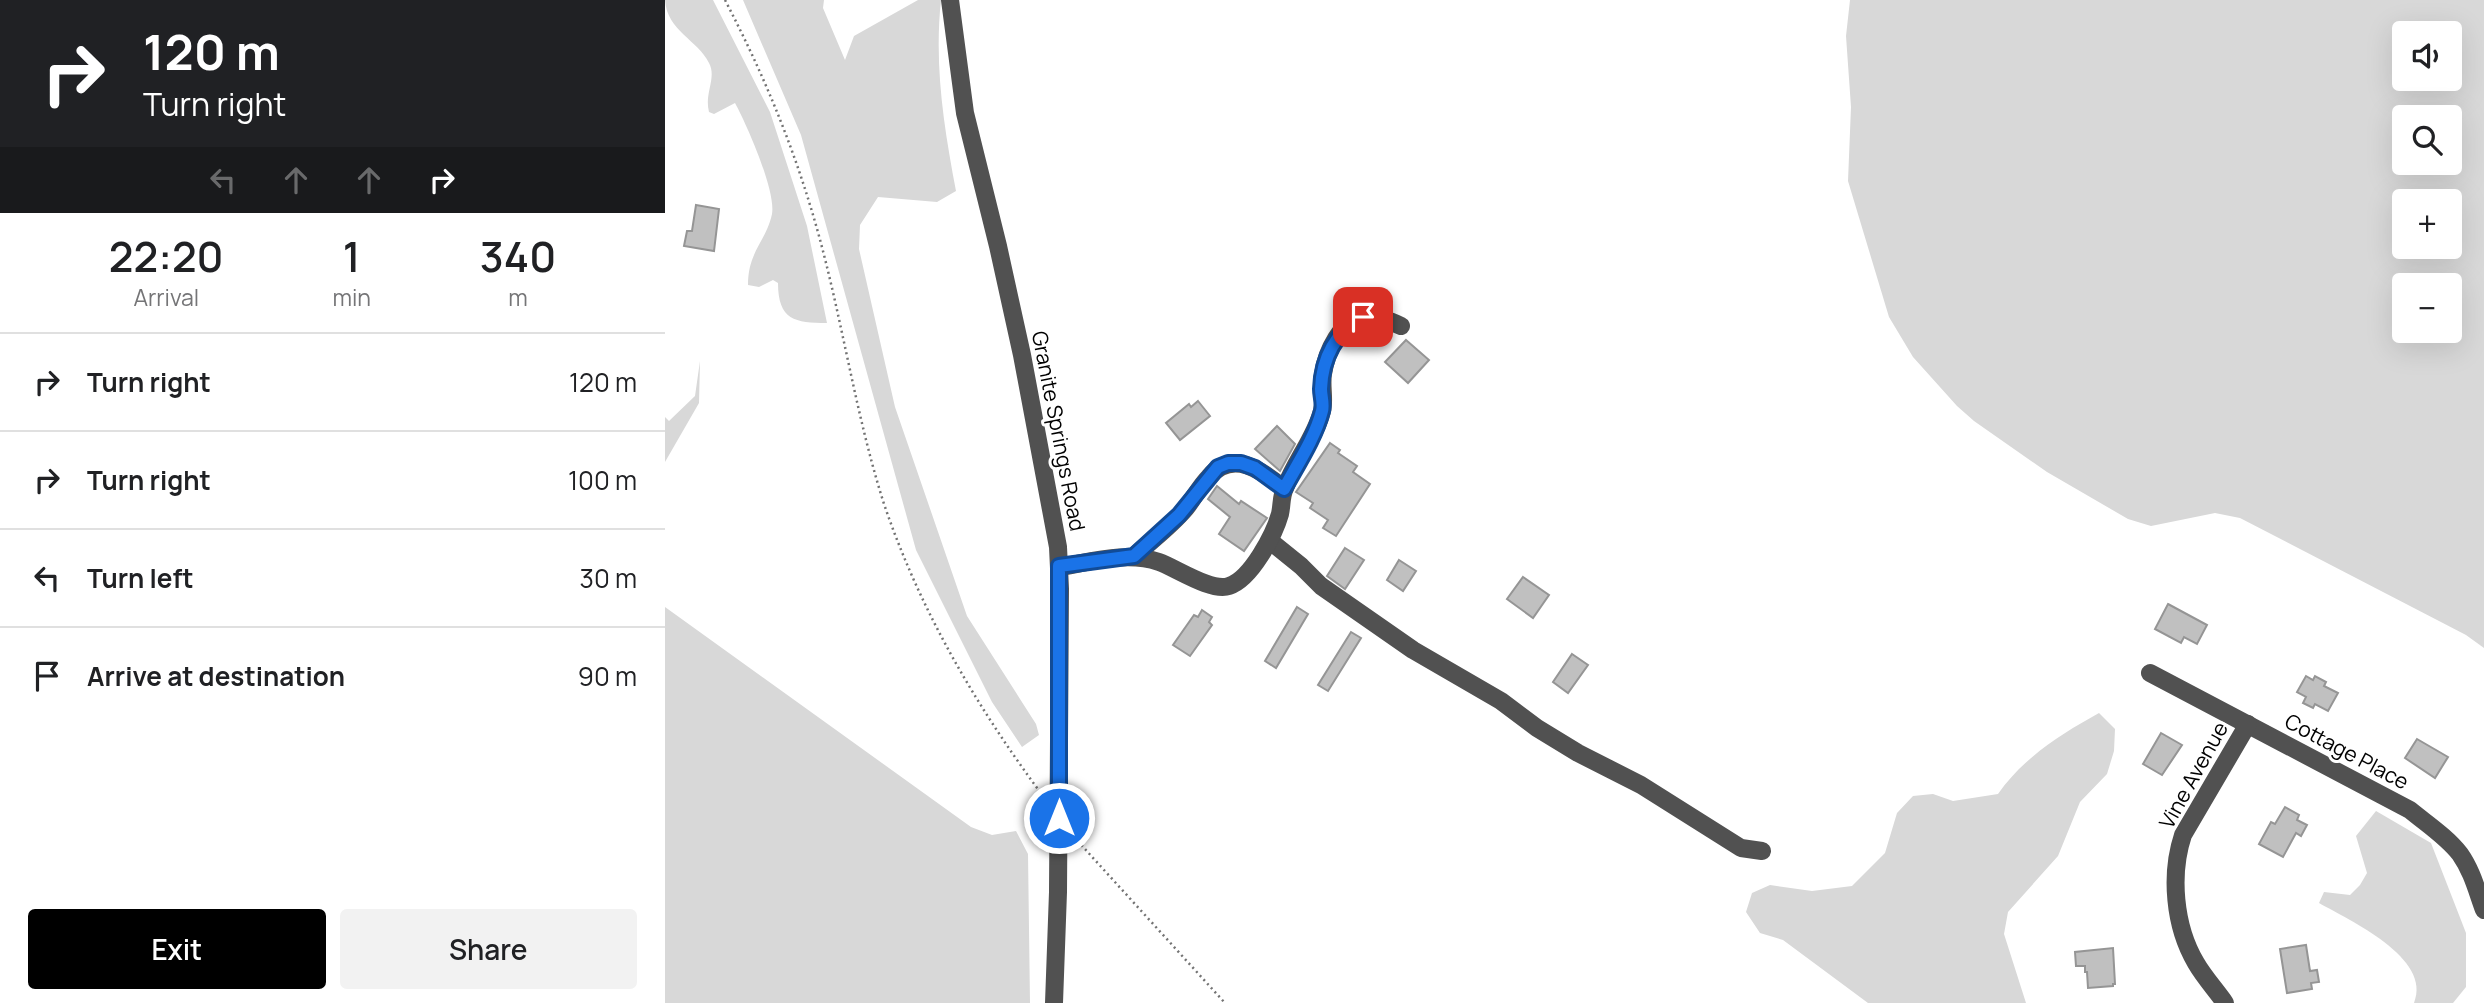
<!DOCTYPE html>
<meta charset="utf-8">
<style>
body{margin:0;font-family:Manrope,sans-serif;background:#f2f2f2;color:#202124;height:100vh;display:flex;flex-direction:column;font-size:26px;white-space:nowrap}
*{box-sizing:border-box;margin:0}
p{font-size:23px;color:#757577}
.icon{flex:none;width:38px;height:38px;fill:none;stroke:currentColor;stroke-width:2;stroke-linecap:round;stroke-linejoin:round}
.map{position:relative;flex:1;overflow:hidden}
.sheet{display:flex;flex-direction:column;background:#fff;width:665px}
.sheet>*{flex:none}
.banner{background:#202124;color:#fff;overflow:hidden}
.tools{position:absolute;left:1727px;top:21px;display:grid;gap:14px}
.tools a{display:grid;place-items:center;width:70px;height:70px;border-radius:7px;background:#fff;box-shadow:0 7px 28px #0002;font-size:35px}
.pin{position:absolute;display:grid;place-items:center;width:60px;height:60px;color:#fff;margin:-30px;border-radius:14px;box-shadow:0 4px 10px #0006}
.me{position:absolute;width:77px;margin:-38px;rotate:0deg;stroke-linejoin:round;filter:drop-shadow(0 0 5px #0008)}
.turn{display:flex;align-items:center;gap:24px;height:147px;padding:0 28px;font-size:32px}
.turn .icon{width:91px;height:91px;stroke-width:2.5}
.turn b{display:block;font-size:49px;line-height:60px}
.lanes{display:flex;align-items:center;height:66px;padding:0 28px;background:#0003;justify-content:center;gap:35px;direction:ltr}
.lanes .off{opacity:.35}
.eta{display:flex;justify-content:space-evenly;align-items:center;height:119px;text-align:center}
.eta b{font-size:42px;font-weight:600;line-height:49px}
.button{display:flex;gap:14px;margin-top:auto;padding:14px 28px}
.button a{flex:1;height:80px;border-radius:7px;background:#000;color:#fff;font-size:28px;font-weight:600;line-height:80px;text-align:center}
.button a+a{background:#f2f2f2;color:#202124}
ul{padding:0;list-style:none}
li{display:flex;align-items:center;gap:21px;height:98px;padding:0 28px;border-top:2px solid #e0e0e0}
li div{flex:1}
li b{display:block;font-size:26px}
li em{font-style:normal}
main{display:flex;flex:1;min-height:0}
.map>svg:first-child{display:block}
</style>
<main>
<section class="sheet">
<div class="banner">
<div class="turn"><svg class="icon" aria-label="right" viewBox="0 0 24 24"><path d="M7 20v-9h11M14 6l5 5-5 5"/></svg><div><b>120 m</b>Turn right</div></div>
<div class="lanes"><svg class="icon off" aria-label="left" viewBox="0 0 24 24"><path d="M17 20v-9H6M10 6l-5 5 5 5"/></svg><svg class="icon off" aria-label="ahead" viewBox="0 0 24 24"><path d="M12 20V5M6 11l6-6 6 6"/></svg><svg class="icon off" aria-label="ahead" viewBox="0 0 24 24"><path d="M12 20V5M6 11l6-6 6 6"/></svg><svg class="icon" aria-label="right" viewBox="0 0 24 24"><path d="M7 20v-9h11M14 6l5 5-5 5"/></svg></div>
</div>
<div class="eta">
<div><b>22:20</b><p>Arrival</p></div>
<div><b>1</b><p>min</p></div>
<div><b>340</b><p>m</p></div>
</div>
<ul>
<li><svg class="icon" aria-label="right" viewBox="0 0 24 24"><path d="M7 20v-9h11M14 6l5 5-5 5"/></svg><div><b>Turn right</b></div><em>120 m</em></li>
<li><svg class="icon" aria-label="right" viewBox="0 0 24 24"><path d="M7 20v-9h11M14 6l5 5-5 5"/></svg><div><b>Turn right</b></div><em>100 m</em></li>
<li><svg class="icon" aria-label="left" viewBox="0 0 24 24"><path d="M17 20v-9H6M10 6l-5 5 5 5"/></svg><div><b>Turn left</b></div><em>30 m</em></li>
<li><svg class="icon" aria-label="arrive" viewBox="0 0 24 24"><path d="M6 21V4h12l-3 4 3 4H6"/></svg><div><b>Arrive at destination</b></div><em>90 m</em></li>
</ul>
<div class="button"><a>Exit</a><a>Share</a></div>
</section>
<div class="map">
<svg width="1819" height="1003" viewBox="0 0 1819 1003">
<rect width="100%" height="100%" fill="#fff"/>
<g fill="#d8d8d8" fill-rule="evenodd">
<path d="M0,0H48L105,112L142,226L162,323C130,323 113,320 113,283L108,280L94,287L83,285C83,251 101,242 107,214C111,191 82,125 70,103L49,114L44,112C39,93 52,78 44,63C33,40 2,31 0,0Z"/>
<path d="M78,0H159L158,8L180,60L189,36L253,0H276C269,66 279,127 291,191L272,202L213,197L195,225L194,249L230,407L302,616L371,724L374,735L357,747L327,702L251,550L136,135Z"/>
<path d="M1185,0H1819V648L1801,635L1575,518L1550,513L1486,526L1463,519L1382,472L1309,421L1292,406L1248,357L1224,317L1183,181L1186,107L1181,36ZM1740,33H1785V79H1740ZM1740,117H1785V163H1740ZM1785,201V247H1740V201ZM1785,285V331H1740V285Z"/>
<polygon points="35,361 34,403 0,462 0,417 4,421 30,396"/>
<polygon points="0,607 306,827 327,835 351,831 363,854 365,1003 0,1003"/>
<path d="M1434,713L1450,729L1449,751L1442,774L1415,802L1393,856L1343,912L1339,934L1361,1003H1203L1118,940L1095,933L1081,912L1087,893L1105,885L1147,891L1187,886L1220,853L1232,813L1248,796L1268,794L1288,801L1333,794C1358,758 1396,734 1434,713Z"/>
<path d="M1711,811L1766,843L1801,933V987L1788,1003H1749C1768,958 1684,920 1654,903L1659,892L1685,895L1695,885L1702,873L1691,836Z"/>
</g>
<g fill="#c0c0c0" stroke="#959595" stroke-width="2">
<polygon points="31,205 54,209 49,251 19,246 22,231 27,231"/>
<polygon points="741,340 764,360 743,383 720,362"/>
<polygon points="533,401 545,416 515,440 501,423 524,404 526,407"/>
<polygon points="612,426 630,444 615,471 590,449"/>
<polygon points="665,443 675,450 673,453 692,466 688,472 705,484 671,536 658,528 663,520 645,508 648,503 631,492"/>
<polygon points="552,486 574,504 576,501 602,518 579,551 554,534 565,517 543,499"/>
<polygon points="680,548 699,560 680,589 662,576"/>
<polygon points="734,560 751,571 738,591 722,580"/>
<polygon points="858,577 884,595 868,618 842,599"/>
<polygon points="1503,604 1542,625 1532,644 1519,637 1516,643 1490,629"/>
<polygon points="632,607 643,614 611,668 600,661"/>
<polygon points="537,610 547,617 544,622 547,625 525,656 508,645 529,615 533,617"/>
<polygon points="686,632 696,638 663,691 653,685"/>
<polygon points="907,654 923,665 903,693 888,682"/>
<polygon points="1641,676 1648,680 1650,676 1661,682 1659,686 1673,693 1663,711 1650,704 1648,708 1638,703 1641,697 1632,692"/>
<polygon points="1496,733 1517,745 1497,775 1478,764"/>
<polygon points="1752,739 1783,757 1770,778 1740,758"/>
<polygon points="1620,807 1634,815 1632,820 1642,825 1636,836 1631,833 1618,857 1594,844 1606,822 1610,824"/>
<polygon points="1641,945 1645,971 1652,970 1654,982 1646,983 1647,989 1622,993 1615,949"/>
<polygon points="1448,948 1450,984 1448,984 1448,986 1423,988 1422,972 1420,972 1420,966 1411,966 1410,952"/>
</g>
<g fill="none" stroke-linecap="round" stroke-linejoin="round">
<g stroke="#737373" stroke-width="2.5" stroke-dasharray="2 3.5" stroke-linecap="butt">
<path d="M60,0C100,77 131,152 154,236C178,324 191,416 219,504C255,610 311,706 378,796"/>
<polyline points="409,837 560,1003"/>
</g>
<g stroke="#515151" stroke-width="18">
<polyline points="285,0 300,113 333,246 357,355 393,547 395,589 393,892 389,1003"/>
<polyline points="605,541 636,566 656,586 748,650 836,701 872,728 913,753 976,785 1076,848 1097,851"/>
<path d="M469,556C486,541 506,526 521,508C529,498 535,486 544,477C567,449 597,470 619,489"/>
<path d="M394,567C426,562 462,551 494,562C511,568 546,592 564,586C586,579 609,535 615,514C617,505 616,496 620,488C630,461 650,438 657,411C660,400 656,386 658,374C661,353 676,319 700,317C713,316 725,321 736,326"/>
<path d="M1485,673L1745,810C1762,824 1782,837 1795,854C1807,871 1812,891 1819,910"/>
<path d="M1560,1003C1551,990 1539,977 1531,963C1509,926 1505,874 1518,835L1583,724"/>
</g>
</g>
<g fill="none" stroke-linecap="round" stroke-linejoin="round">
<g stroke="#114b97" stroke-width="18">
<path id="route" d="M394,818V566L469,556L514,515L553,467L563,463H576L590,468L619,489C632,465 650,438 657,411C659,404 656,396 656,389C657,358 671,331 698,317"/>
</g>
<use href="#route" stroke="#1a73e8" stroke-width="12"/>
</g>
<g text-anchor="middle" dominant-baseline="central" stroke-width="6" stroke-linejoin="round" paint-order="stroke">
<g font-size="21" fill="#000" stroke="#fff">
<text transform="translate(394 431) rotate(79)">Granite Springs Road</text>
<text transform="translate(1682 751) rotate(28)">Cottage Place</text>
<text transform="translate(1528 775) rotate(-61)">Vine Avenue</text>
</g>
</g>
</svg>
<div class="tools">
<a><svg class="icon" aria-label="sound" viewBox="0 0 24 24"><path d="M4 9h4l5-4v14l-5-4H4zM17 9q2 3 0 6"/></svg></a>
<a><svg class="icon" aria-label="search" viewBox="0 0 24 24"><circle cx="10" cy="10" r="6"/><path d="M15 15l6 6"/></svg></a>
<a>+</a>
<a>−</a>
</div>
<div class="pin" style="left:698px;top:317px;background:#d93025"><svg class="icon" aria-label="arrive" viewBox="0 0 24 24"><path d="M6 21V4h12l-3 4 3 4H6"/></svg></div>
<svg class="me" style="left:394px;top:818px" viewBox="-20 -20 40 40"><circle r="17" fill="#1a73e8" stroke="#fff" stroke-width="3"/><path d="M0-11L8 9 0 5-8 9z" fill="#fff"/></svg>
</div>
</main>
